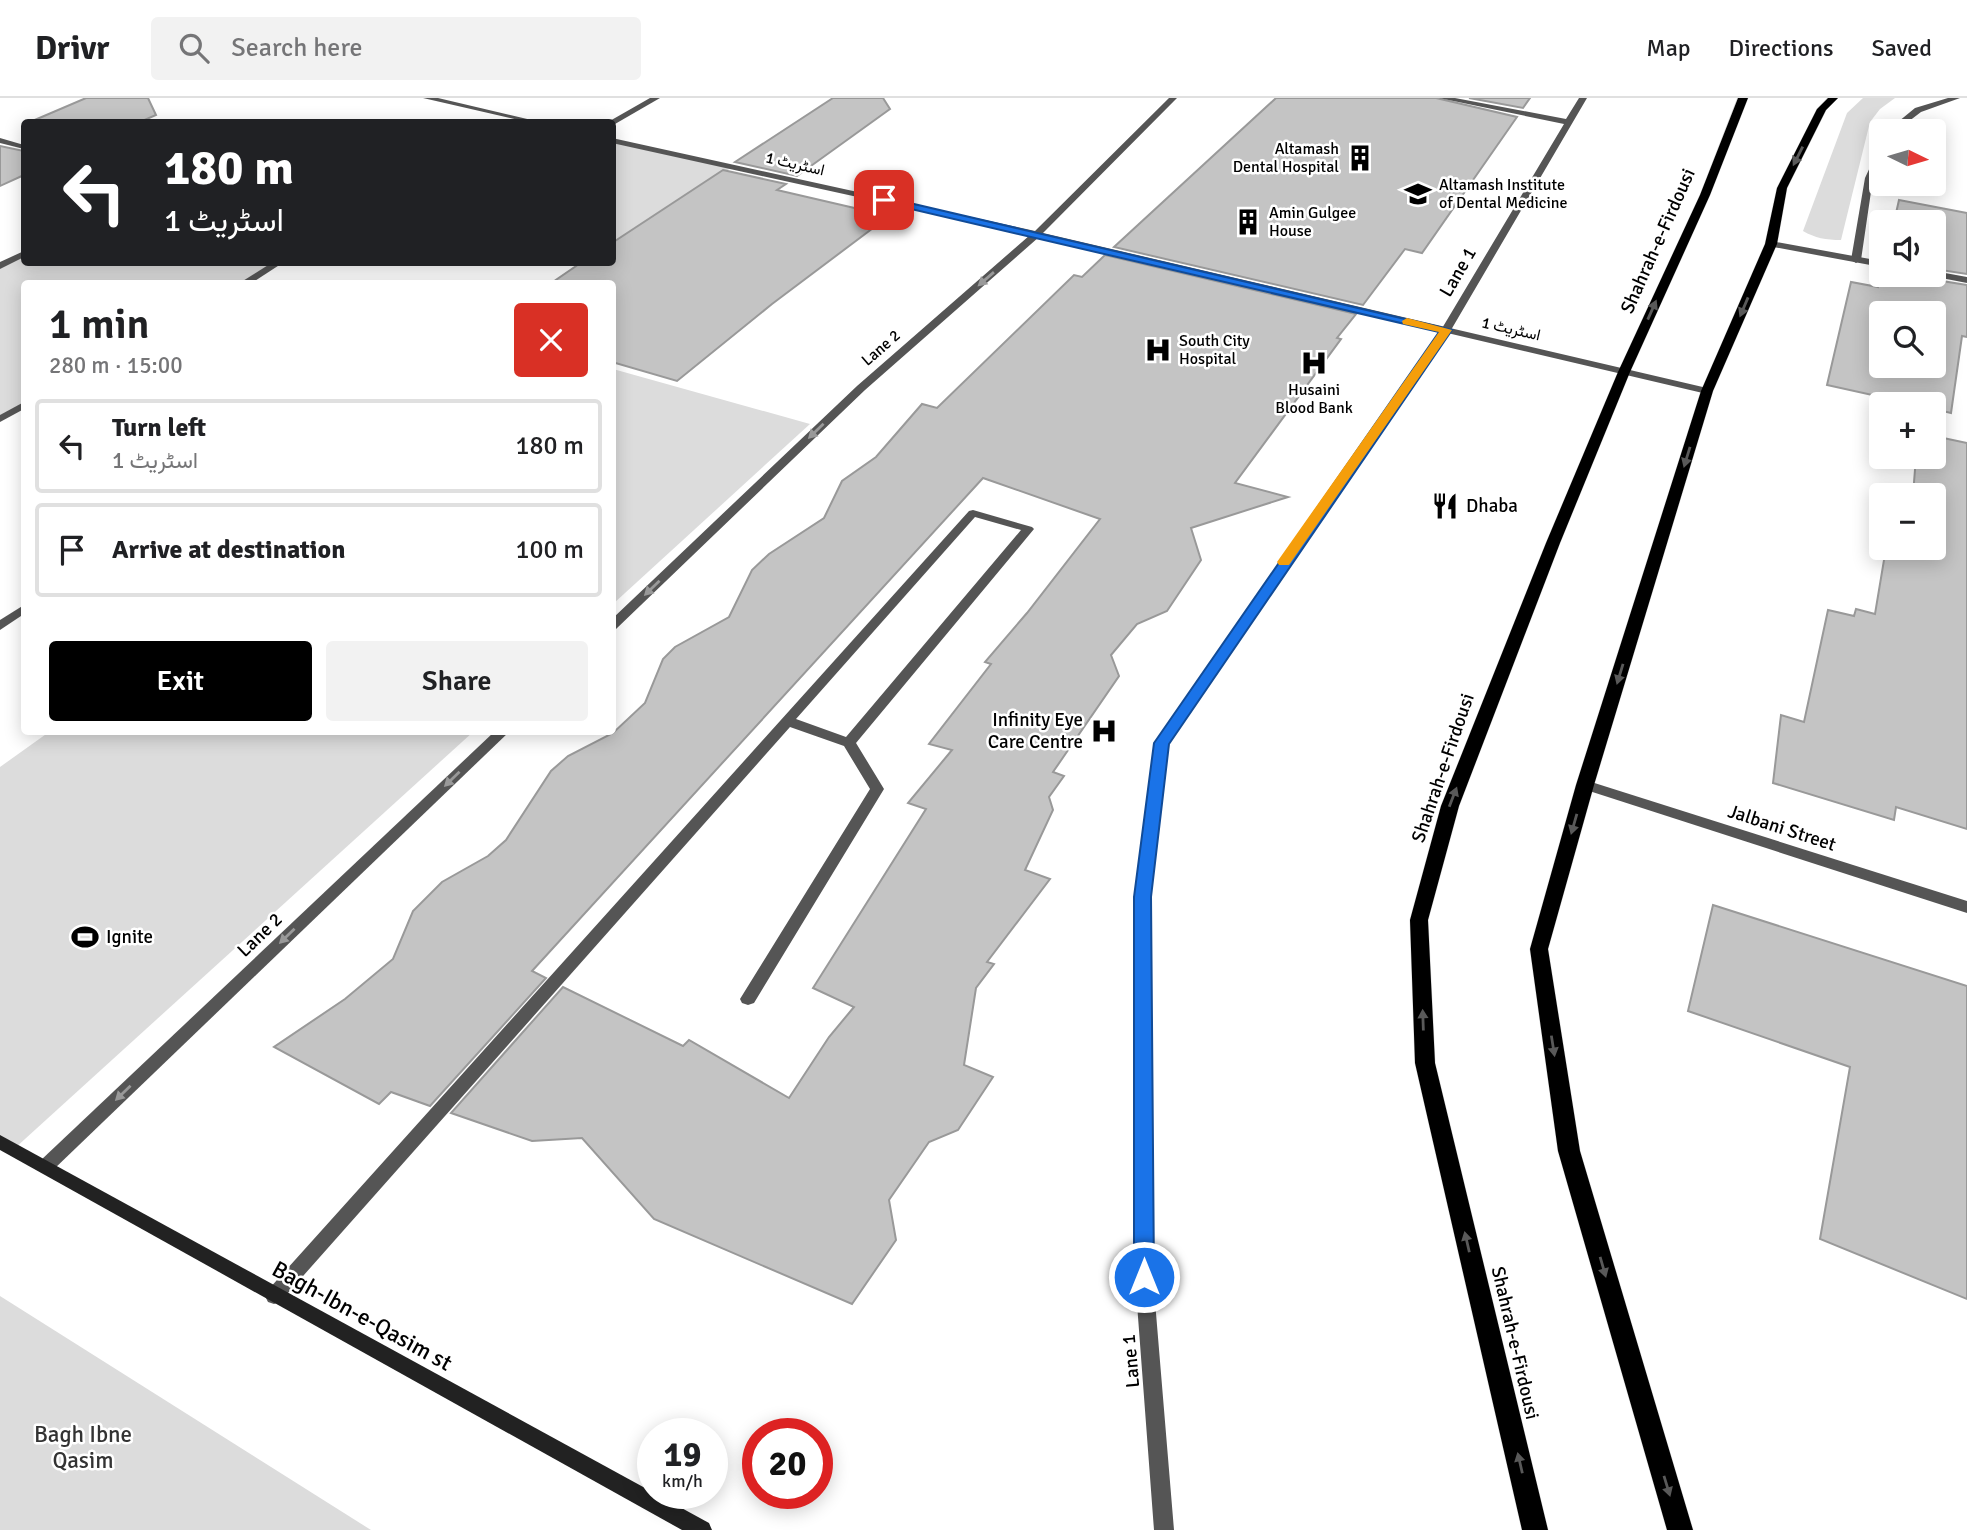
<!DOCTYPE html>
<meta charset="utf-8">
<style>
body{margin:0;font-family:Signika,Vazirmatn,sans-serif;background:#f2f2f2;color:#202124;height:100vh;display:flex;flex-direction:column;font-size:26px;white-space:nowrap}
*{box-sizing:border-box;margin:0}
p{font-size:23px;color:#757577}
.icon{flex:none;width:38px;height:38px;fill:none;stroke:currentColor;stroke-width:2;stroke-linecap:round;stroke-linejoin:round}
.map{position:relative;flex:1;overflow:hidden}
.panel{position:absolute;left:21px;top:182px;width:595px;height:455px;display:flex;flex-direction:column;background:#fff;border-radius:7px;box-shadow:0 4px 18px #0003}
.panel>*{flex:none}
.guide{position:absolute;left:21px;top:21px;width:595px;height:147px;border-radius:7px;box-shadow:0 4px 18px #0003;background:#202124;color:#fff;overflow:hidden}
.needle{width:46px;rotate:95deg}
.controls{position:absolute;left:1869px;top:21px;display:grid;gap:14px}
.controls a{display:grid;place-items:center;width:77px;height:77px;border-radius:7px;background:#fff;box-shadow:0 4px 18px #0003;font-size:35px}
.speed{position:absolute;left:637px;top:1320px;display:flex;gap:14px;font-size:35px;font-weight:700;text-align:center}
.speed>*{display:grid;place-content:center;width:91px;height:91px;border-radius:50%;background:#fff;box-shadow:0 4px 18px #0003;line-height:1}
.speed small{font-size:18px;font-weight:400}
.speed .limit{border:10px solid #d22;background:#fff;color:#111}
.pin{position:absolute;display:grid;place-items:center;width:60px;height:60px;color:#fff;margin:-30px;border-radius:14px;box-shadow:0 4px 10px #0006}
.me{position:absolute;width:77px;margin:-38px;rotate:0deg;stroke-linejoin:round;filter:drop-shadow(0 0 5px #0008)}
.turn{display:flex;align-items:center;gap:24px;height:147px;padding:0 28px;font-size:32px}
.turn .icon{width:91px;height:91px;stroke-width:2.5}
.turn b{display:block;font-size:49px;line-height:60px}
.round{display:grid;place-items:center;flex:none;width:74px;height:74px;border-radius:7px;background:#f2f2f2}
.head{display:flex;align-items:center;justify-content:space-between;height:119px;padding:0 28px}
h1{font-size:42px;font-weight:600;line-height:52px}
.action{display:flex;gap:14px;margin-top:auto;padding:14px 28px}
.action a{flex:1;height:80px;border-radius:7px;background:#000;color:#fff;font-size:28px;font-weight:600;line-height:80px;text-align:center}
.action a+a{background:#f2f2f2;color:#202124}
ul{padding:0;list-style:none}
li{display:flex;align-items:center;gap:21px;height:94px;margin:0 14px 10px;padding:0 14px;border:4px solid #e0e0e0;border-radius:7px}
li div{flex:1}
li b{display:block;font-size:26px}
li em{font-style:normal}
header{display:flex;align-items:center;gap:42px;box-sizing:border-box;height:98px;padding:0 35px;background:#fff;border-bottom:2px solid #e0e0e0}
header strong{font-size:33px}
nav{display:flex;gap:38px;margin-inline-start:auto;font-size:24px}
.search{width:490px;height:63px;background:#f2f2f2;display:flex;align-items:center;gap:18px;box-sizing:border-box;padding:0 24px;border-radius:7px;color:#757577;font-size:26px}
.map>svg:first-child{display:block}
</style>
<header>
<strong>Drivr</strong>
<div class="search"><svg class="icon" aria-label="search" viewBox="0 0 24 24"><circle cx="10" cy="10" r="6"/><path d="M15 15l6 6"/></svg>Search here</div>
<nav><a>Map</a><a>Directions</a><a>Saved</a></nav>
</header>
<div class="map">
<svg width="1967" height="1432" viewBox="0 0 1967 1432">
<rect width="100%" height="100%" fill="#fff"/>
<g fill="#dcdcdc">
<path d="M1863,0H1895L1880,11L1870,24L1841,142C1826,142 1815,140 1803,133L1847,15Z"/>
<polygon points="613,42 734,69 714,78 613,145"/>
<polygon points="24,154 24,164 280,165 243,185 24,186 24,308 0,322 0,166"/>
<polygon points="613,271 810,326 613,506 612,271"/>
<polygon points="49,634 473,634 14,1051 0,1044 0,669"/>
<polygon points="0,1198 371,1432 0,1432"/>
</g>
<g fill="#c4c4c4" stroke="#999" stroke-width="2" fill-rule="evenodd">
<polygon points="86,0 148,0 156,17 140,24 30,24"/>
<polygon points="833,0 883,0 890,11 797,78 735,64"/>
<polygon points="1276,0 1436,0 1517,19 1422,155 1405,151 1363,207 1114,149"/>
<polygon points="1469,0 1530,0 1523,10"/>
<polygon points="0,48 24,53 24,77 0,88"/>
<polygon points="723,72 786,86 777,92 889,118 772,206 677,283 612,264 612,186 550,186 582,164 612,164 612,145"/>
<polygon points="1899,102 1967,115 1967,176 1934,171 1934,124 1894,124"/>
<polygon points="1105,157 1356,216 1337,240 1341,241 1235,385 1288,399 1191,430 1201,462 1167,513 1137,526 1111,557 1119,578 1053,674 1064,678 1049,699 1053,712 1025,772 1050,781 987,864 994,866 976,890 964,967 993,979 958,1032 929,1044 889,1102 896,1142 852,1206 654,1121 582,1040 532,1043 451,1015 563,889 683,948 689,942 789,1000 829,939 854,909 813,890 926,711 908,705 952,652 929,646 991,566 985,564 1027,515 1100,421 983,380 532,873 546,880 430,1008 391,994 379,1006 274,949 345,901 393,861 413,813 442,784 488,758 506,742 551,673 568,658 613,635 645,605 663,561 675,549 729,519 752,472 769,456 824,420 842,383 876,359 922,306 937,310 1074,177 1082,179"/>
<path d="M1881,174V177H1929L1930,181L1967,187V239L1962,238L1951,315L1934,311V306H1913L1827,287L1851,184L1878,189ZM1881,215H1934V268H1881Z"/>
<polygon points="1934,338 1967,345 1967,731 1896,709 1894,722 1773,685 1781,617 1804,624 1828,512 1854,518 1856,511 1875,516 1886,450 1934,450 1934,397 1913,397 1916,359 1934,359"/>
<polygon points="1713,807 1967,888 1967,1201 1820,1141 1850,969 1688,913"/>
</g>
<g fill="none" stroke-linecap="round" stroke-linejoin="round">
<g stroke="#dbdbdb" stroke-width="1">
<g id="primary">
<polygon points="1738,0 1748,0 1710,97 1630,274 1560,445 1459,708 1428,822 1435,965 1548,1432 1522,1432 1415,965 1410,822 1441,708 1546,445 1618,274 1700,97"/>
<polygon points="1828,0 1838,0 1826,12 1787,90 1777,146 1713,293 1594,687 1548,851 1580,1053 1693,1432 1667,1432 1558,1053 1530,851 1576,687 1701,293 1765,146 1777,90 1817,11"/>
</g>
</g>
<g fill="#555" fill-rule="evenodd">
<polygon points="1439,0 1455,0 1566,21 1579,0 1587,0 1451,232 1168,645 1149,799 1153,1179 1174,1432 1154,1432 1135,1179 1135,799 1154,645 1441,232 1564,26"/>
<polygon points="1948,0 1960,0 1921,14 1896,33 1887,33 1915,10"/>
<polygon points="1878,52 1881,52 1881,62 1873,80 1861,162 1856,165 1851,162 1865,80"/>
</g>
<g fill="#555" fill-rule="evenodd">
<polygon points="423,0 438,0 540,24 527,24"/>
<polygon points="650,0 660,0 615,26 608,24"/>
<polygon points="1169,0 1177,0 1043,135 1707,290 1712,293 1707,296 1039,139 865,292 616,531 612,532 612,521 857,288 1030,137 612,45 612,40 1035,133"/>
<polygon points="0,40 24,47 24,51 0,45"/>
<polygon points="1771,143 1881,163 1881,169 1768,148 1766,146"/>
<polygon points="24,153 24,159 0,171 0,164"/>
<polygon points="273,164 284,164 250,186 238,186"/>
<polygon points="1934,173 1967,179 1967,185 1931,178 1934,177"/>
<polygon points="24,304 24,311 0,324 0,317"/>
<path d="M973,412L1032,429L1034,431L856,645L884,691L754,905L748,907L742,905L740,901L870,691L844,648L790,629L280,1204L274,1206L268,1204L265,1198L268,1192L969,413ZM975,419L1021,432L846,639L796,621Z"/>
<polygon points="24,507 24,516 0,532 0,522"/>
<polygon points="494,634 509,634 52,1073 46,1075 40,1073 37,1068 40,1063"/>
<polygon points="1585,682 1967,803 1967,815 1580,690 1578,687 1580,684"/>
</g>
<polygon fill="#222" fill-rule="evenodd" points="0,1037 709,1425 712,1432 682,1432 0,1052"/>
<use href="#primary" fill="#000" fill-rule="evenodd"/>
</g>
<defs><path id="oneway-solid" d="M-6-.8H1V-3.2L6.5 0L1 3.2V.8H-6Z" transform="scale(1.75)"/></defs>
<g fill="#595959">
<use href="#oneway-solid" transform="translate(1798 58) rotate(117)"/>
<use href="#oneway-solid" transform="translate(1744 209) rotate(113)"/>
<use href="#oneway-solid" transform="translate(1652 212) rotate(-66)"/>
<use href="#oneway-solid" transform="translate(1687 359) rotate(107)"/>
<use href="#oneway-solid" transform="translate(1620 576) rotate(107)"/>
<use href="#oneway-solid" transform="translate(1453 699) rotate(-69)"/>
<use href="#oneway-solid" transform="translate(1574 726) rotate(106)"/>
<use href="#oneway-solid" transform="translate(1423 922) rotate(-92)"/>
<use href="#oneway-solid" transform="translate(1553 948) rotate(81)"/>
<use href="#oneway-solid" transform="translate(1467 1144) rotate(-103)"/>
<use href="#oneway-solid" transform="translate(1603 1169) rotate(74)"/>
<use href="#oneway-solid" transform="translate(1520 1365) rotate(-103)"/>
<use href="#oneway-solid" transform="translate(1667 1388) rotate(73)"/>
</g>
<g fill="#999">
<use href="#oneway-solid" transform="translate(986 181) rotate(139)"/>
<use href="#oneway-solid" transform="translate(816 333) rotate(136)"/>
<use href="#oneway-solid" transform="translate(652 490) rotate(136)"/>
<use href="#oneway-solid" transform="translate(452 681) rotate(136)"/>
<use href="#oneway-solid" transform="translate(287 838) rotate(136)"/>
<use href="#oneway-solid" transform="translate(123 995) rotate(136)"/>
</g>
<polygon fill="#1a73e8" stroke="#114b97" stroke-width="2" points="884,99 1452,232 1169,646 1151,799 1154,1179 1151,1186 1144,1189 1137,1186 1134,1179 1134,799 1154,645 1439,234 881,104 881,100"/>
<polygon fill="#f59e0b" points="1407,220 1452,232 1289,467 1279,467 1277,464 1439,234 1403,226 1402,223"/>
<defs>
<g id="building-bare" transform="scale(2.1)"><path d="M-4-6H4V6H1V3H-1V6H-4ZM-2.5-4.3h1.7v1.8h-1.7ZM.8-4.3h1.7v1.8H.8ZM-2.5-1h1.7V.8h-1.7ZM.8-1h1.7V.8H.8Z" fill="#000" stroke="#fff" stroke-width="2.5" paint-order="stroke"/></g>
<g id="university-bare" transform="scale(2.1)"><path d="M0-5L7-2L0 1L-7-2ZM-4 1L0 2.5L4 1V4Q0 6-4 4Z" fill="#000" stroke="#fff" stroke-width="2.5" paint-order="stroke"/></g>
<g id="hospital-bare" transform="scale(2.1)"><path d="M-5-5h3v3.5h4V-5h3V5h-3V1.5h-4V5h-3Z" fill="#000" stroke="#fff" stroke-width="2.5" paint-order="stroke"/></g>
<g id="restaurant-bare" transform="scale(2.1)"><path d="M-5-6h1v4h1v-4h1v4h1v-4h1v5L-1.5 .5V6h-2V.5L-5-1ZM5-6V6H3V1.5H1.5Q1.5-4 5-6Z" fill="#000" stroke="#fff" stroke-width="2.5" paint-order="stroke"/></g>
<g id="stadium-bare" transform="scale(2.1)"><path d="M0-5a6.5 5 0 1 0 0 10a6.5 5 0 1 0 0-10ZM-3.5-1.8h7v3.6h-7Z" fill="#000" stroke="#fff" stroke-width="2.5" paint-order="stroke"/></g>
</defs>
<g fill-rule="evenodd">
<use href="#building-bare" x="1360" y="60"/>
<use href="#university-bare" x="1418" y="96"/>
<use href="#building-bare" x="1248" y="124"/>
<use href="#hospital-bare" x="1158" y="252"/>
<use href="#hospital-bare" x="1314" y="265"/>
<use href="#restaurant-bare" x="1445" y="408"/>
<use href="#hospital-bare" x="1104" y="633"/>
<use href="#stadium-bare" x="85" y="839"/>
</g>
<g text-anchor="middle" dominant-baseline="central" stroke-width="5" stroke-linejoin="round" paint-order="stroke">
<g font-size="16" fill="#000" stroke="#fff" text-anchor="start">
<text x="1339" y="51" text-anchor="end">Altamash<tspan x="1339" dy="18">Dental Hospital</tspan></text>
<text x="1439" y="87">Altamash Institute<tspan x="1439" dy="18">of Dental Medicine</tspan></text>
<text x="1269" y="115">Amin Gulgee<tspan x="1269" dy="18">House</tspan></text>
<text x="1179" y="243">South City<tspan x="1179" dy="18">Hospital</tspan></text>
<text x="1314" y="292" text-anchor="middle">Husaini<tspan x="1314" dy="18">Blood Bank</tspan></text>
</g>
<g font-size="16" fill="#000" stroke="#fff">
<text transform="translate(795 66) rotate(13)">اسٹریٹ 1</text>
<text transform="translate(1511 231) rotate(13)">اسٹریٹ 1</text>
<text transform="translate(881 250) rotate(-41)">Lane 2</text>
</g>
<g font-size="19" fill="#000" stroke="#fff">
<text transform="translate(1658 143) rotate(-66)">Shahrah-e-Firdousi</text>
<text transform="translate(1458 174) rotate(-60)">Lane 1</text>
<text transform="translate(1443 670) rotate(-71)">Shahrah-e-Firdousi</text>
<text transform="translate(1782 730) rotate(18)">Jalbani Street</text>
<text transform="translate(260 837) rotate(-44)">Lane 2</text>
<text transform="translate(1515 1245) rotate(77)">Shahrah-e-Firdousi</text>
<text transform="translate(1131 1263) rotate(-95)">Lane 1</text>
</g>
<g font-size="19" fill="#000" stroke="#fff" text-anchor="start">
<text x="1466" y="408">Dhaba</text>
<text x="1083" y="622" text-anchor="end">Infinity Eye<tspan x="1083" dy="22">Care Centre</tspan></text>
<text x="106" y="839">Ignite</text>
</g>
<g font-size="23" fill="#000" stroke="#fff">
<text transform="translate(362 1218) rotate(29)">Bagh-Ibn-e-Qasim st</text>
</g>
<g font-size="23" fill="#333" stroke="#fff">
<text x="83" y="1336">Bagh Ibne<tspan x="83" dy="26">Qasim</tspan></text>
</g>
</g>
</svg>
<div class="controls">
<a><svg class="needle" viewBox="-14 -14 28 28"><path d="M0-13l5 13h-10z" fill="#e53935"/><path d="M0 13l5-13h-10z" fill="#757577"/></svg></a>
<a><svg class="icon" aria-label="sound" viewBox="0 0 24 24"><path d="M4 9h4l5-4v14l-5-4H4zM17 9q2 3 0 6"/></svg></a>
<a><svg class="icon" aria-label="search" viewBox="0 0 24 24"><circle cx="10" cy="10" r="6"/><path d="M15 15l6 6"/></svg></a>
<a>+</a>
<a>−</a>
</div>
<div class="speed"><div>19<small>km/h</small></div><div class="limit">20</div></div>
<div class="pin" style="left:884px;top:102px;background:#d93025"><svg class="icon" aria-label="arrive" viewBox="0 0 24 24"><path d="M6 21V4h12l-3 4 3 4H6"/></svg></div>
<svg class="me" style="left:1144px;top:1179px" viewBox="-20 -20 40 40"><circle r="17" fill="#1a73e8" stroke="#fff" stroke-width="3"/><path d="M0-11L8 9 0 5-8 9z" fill="#fff"/></svg>
<div class="guide">
<div class="turn"><svg class="icon" aria-label="left" viewBox="0 0 24 24"><path d="M17 20v-9H6M10 6l-5 5 5 5"/></svg><div><b>180 m</b>اسٹریٹ 1</div></div>
</div>
<section class="panel">
<div class="head"><div><h1>1 min</h1><p>280 m · 15:00</p></div><a class="round" style="background:#d93025;color:#fff"><svg class="icon" aria-label="close" viewBox="0 0 24 24"><path d="M6 6l12 12M18 6L6 18"/></svg></a></div>
<ul>
<li><svg class="icon" aria-label="left" viewBox="0 0 24 24"><path d="M17 20v-9H6M10 6l-5 5 5 5"/></svg><div><b>Turn left</b><p>اسٹریٹ 1</p></div><em>180 m</em></li>
<li><svg class="icon" aria-label="arrive" viewBox="0 0 24 24"><path d="M6 21V4h12l-3 4 3 4H6"/></svg><div><b>Arrive at destination</b></div><em>100 m</em></li>
</ul>
<div class="action"><a>Exit</a><a>Share</a></div>
</section>
</div>
